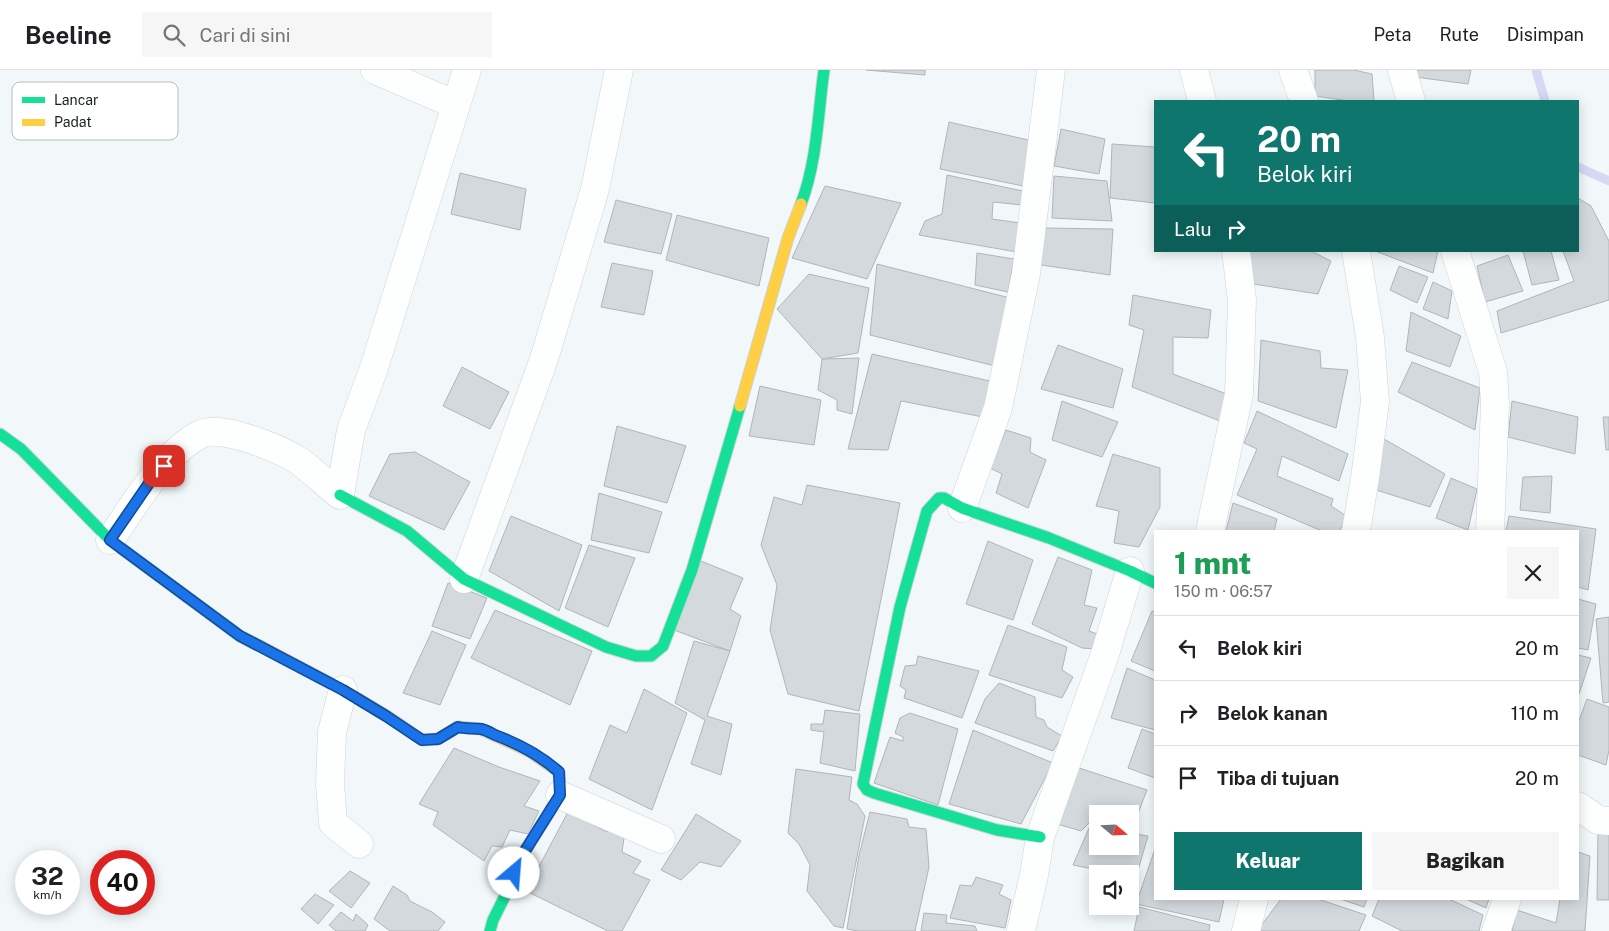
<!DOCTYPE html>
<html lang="id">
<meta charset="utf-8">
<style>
body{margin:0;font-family:"Public Sans",sans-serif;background:#f6f6f6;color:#202124;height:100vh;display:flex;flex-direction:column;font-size:19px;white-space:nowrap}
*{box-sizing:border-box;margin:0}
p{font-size:16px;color:#757577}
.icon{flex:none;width:28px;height:28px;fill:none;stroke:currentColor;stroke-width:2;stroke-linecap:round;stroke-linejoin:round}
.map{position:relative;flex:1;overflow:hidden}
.side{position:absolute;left:1154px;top:460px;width:425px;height:370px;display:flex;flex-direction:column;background:#fff;border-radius:0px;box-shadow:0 2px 12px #0003}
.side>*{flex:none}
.guide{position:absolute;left:1154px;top:30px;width:425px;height:152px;border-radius:0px;box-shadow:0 2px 12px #0003;background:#0f766e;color:#fff;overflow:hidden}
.needle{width:32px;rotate:109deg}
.fabs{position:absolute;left:1089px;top:735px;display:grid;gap:10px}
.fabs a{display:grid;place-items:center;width:50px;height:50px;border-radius:0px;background:#fff;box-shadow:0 2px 12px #0003;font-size:25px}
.speed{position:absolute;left:15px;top:780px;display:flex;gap:10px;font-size:25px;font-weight:700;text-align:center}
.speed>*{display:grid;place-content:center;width:65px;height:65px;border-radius:50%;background:#fff;box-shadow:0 2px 12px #0003;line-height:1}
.speed small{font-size:12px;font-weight:400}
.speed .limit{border:8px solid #d22;background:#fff;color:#111}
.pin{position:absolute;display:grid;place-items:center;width:42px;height:42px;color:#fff;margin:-21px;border-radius:10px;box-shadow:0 2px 8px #0006}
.me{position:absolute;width:55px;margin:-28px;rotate:27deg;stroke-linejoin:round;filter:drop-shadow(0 0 4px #0008)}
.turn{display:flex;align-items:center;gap:18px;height:105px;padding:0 20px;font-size:22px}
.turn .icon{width:65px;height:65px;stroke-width:2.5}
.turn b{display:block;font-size:35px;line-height:42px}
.then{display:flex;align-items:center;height:48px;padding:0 20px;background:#0003;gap:10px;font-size:19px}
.round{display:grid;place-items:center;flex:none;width:52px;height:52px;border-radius:0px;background:#f6f6f6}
.headline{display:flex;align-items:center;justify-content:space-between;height:85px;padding:0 20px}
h1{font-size:30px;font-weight:800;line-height:38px;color:#1e9e55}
.action{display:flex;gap:10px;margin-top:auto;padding:10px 20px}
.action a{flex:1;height:58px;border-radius:0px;background:#0f766e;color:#fff;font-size:20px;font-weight:800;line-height:58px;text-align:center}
.action a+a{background:#f6f6f6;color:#202124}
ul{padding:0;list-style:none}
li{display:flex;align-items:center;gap:15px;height:65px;padding:0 20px;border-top:1px solid #e0e0e0}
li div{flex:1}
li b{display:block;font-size:19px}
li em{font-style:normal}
header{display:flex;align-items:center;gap:30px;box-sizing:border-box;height:70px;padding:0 25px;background:#fff;border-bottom:1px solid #e0e0e0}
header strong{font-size:24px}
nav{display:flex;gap:28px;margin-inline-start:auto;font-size:18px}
.search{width:350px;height:45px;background:#f6f6f6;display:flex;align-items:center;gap:12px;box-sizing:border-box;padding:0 18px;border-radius:0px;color:#757577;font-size:19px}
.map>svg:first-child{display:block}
</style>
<header>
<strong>Beeline</strong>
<div class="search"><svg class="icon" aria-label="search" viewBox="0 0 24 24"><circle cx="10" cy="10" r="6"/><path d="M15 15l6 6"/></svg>Cari di sini</div>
<nav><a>Peta</a><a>Rute</a><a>Disimpan</a></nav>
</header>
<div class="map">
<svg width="1609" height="861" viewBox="0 0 1609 861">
<rect width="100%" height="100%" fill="#f2f8fa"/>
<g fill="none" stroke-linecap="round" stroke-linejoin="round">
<g stroke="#d8d8f3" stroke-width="9">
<polyline points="1536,0 1545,31"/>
<polyline points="1578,97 1609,111"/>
</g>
</g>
<g fill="#d3d9dd" stroke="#afb5b9">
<polygon points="866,0 925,0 925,5"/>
<polygon points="1315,0 1354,0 1372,4 1374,31 1349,31 1315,26"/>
<polygon points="1414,0 1471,0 1468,14 1415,7"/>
<polygon points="949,52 1033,71 1028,117 940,99"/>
<polygon points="1061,59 1105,69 1099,104 1054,96"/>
<polygon points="1112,74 1155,77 1155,133 1110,128"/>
<polygon points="460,103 526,119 520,160 451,144"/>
<polygon points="947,105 1023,121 1022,135 993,132 992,149 1020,153 1017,182 919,165 925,151 942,144"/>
<polygon points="1054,106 1107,111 1112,151 1052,148"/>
<polygon points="825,116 901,133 867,209 792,188"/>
<polygon points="1578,128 1591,136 1609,171 1609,230 1501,263 1497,241 1574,211 1563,181 1578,181"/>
<polygon points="616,130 672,144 661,184 604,172"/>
<polygon points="677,145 769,168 759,216 666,190"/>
<polygon points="1045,158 1113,159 1110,205 1041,195"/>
<polygon points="1247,181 1311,181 1331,191 1318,224 1253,214"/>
<polygon points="1375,181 1438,181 1433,203"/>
<polygon points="1523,181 1551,181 1559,210 1532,215"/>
<polygon points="977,183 1014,189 1008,222 975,215"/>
<polygon points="1508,185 1523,221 1485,232 1477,196"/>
<polygon points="612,193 653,201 644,245 601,237"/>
<polygon points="877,194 1010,228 995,296 870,265"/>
<polygon points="1399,196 1428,207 1417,233 1390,220"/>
<polygon points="809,204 869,218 858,283 822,289 777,239"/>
<polygon points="1433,212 1452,221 1448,249 1423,239"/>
<polygon points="1133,225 1211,240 1208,268 1173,267 1173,304 1227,324 1220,351 1132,317 1144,260 1129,255"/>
<polygon points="1411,242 1461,266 1450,297 1406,281"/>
<polygon points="1261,270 1320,281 1321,298 1348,300 1336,358 1258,331"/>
<polygon points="1058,275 1123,299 1113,338 1041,319"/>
<polygon points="872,284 990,311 983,347 901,331 888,380 848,379"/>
<polygon points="859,288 852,344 837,340 837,330 818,320 822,289"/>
<polygon points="1412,292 1480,318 1475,360 1398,322"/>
<polygon points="462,297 509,322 490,359 443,336"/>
<polygon points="760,316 821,330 814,375 749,366"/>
<polygon points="1062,331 1118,352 1102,387 1052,370"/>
<polygon points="1512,331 1578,347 1575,384 1508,367"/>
<polygon points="1257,341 1348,384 1339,411 1282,386 1277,406 1333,429 1331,436 1348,447 1339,461 1322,461 1237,425 1257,379 1244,373"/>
<polygon points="1603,347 1609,347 1609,380 1606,380"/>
<polygon points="617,356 686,376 667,433 604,416"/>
<polygon points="1006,360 1031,368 1030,382 1046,390 1028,438 996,423 1002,404 990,398"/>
<polygon points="1384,369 1445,404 1430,437 1373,419"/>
<polygon points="415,382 470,412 444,460 369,426 390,384"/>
<polygon points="1113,384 1160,398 1160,437 1139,477 1114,473 1119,441 1096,436"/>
<polygon points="1552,406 1550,443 1520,440 1523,407"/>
<polygon points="1451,408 1477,419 1468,460 1436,448"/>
<polygon points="807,415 900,433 859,641 788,624 770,560 777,515 761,475 774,427 802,435"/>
<polygon points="599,423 662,442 649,483 591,470"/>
<polygon points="1233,433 1277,449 1274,461 1226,461"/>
<polygon points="511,446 582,475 559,541 489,501"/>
<polygon points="1509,446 1596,459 1588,520 1578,517 1578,461 1506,461"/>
<polygon points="988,471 1033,490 1013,550 966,534"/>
<polygon points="589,475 635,488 608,557 565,538"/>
<polygon points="1058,487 1092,500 1084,535 1097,538 1089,561 1100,565 1095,579 1082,578 1032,554"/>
<polygon points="701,491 743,508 730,539 741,546 730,581 674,560"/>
<polygon points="448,513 487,528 470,569 432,556"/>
<polygon points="1578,529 1596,534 1588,580 1578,578"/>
<polygon points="495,540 592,581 570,635 471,588"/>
<polygon points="1152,541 1155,542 1155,601 1131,591"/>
<polygon points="1609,547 1609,632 1603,633 1596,549"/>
<polygon points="1008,555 1067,577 1062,600 1073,607 1062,628 989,605"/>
<polygon points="432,561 466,575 440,635 403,623"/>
<polygon points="694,571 730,581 707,646 732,654 721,705 691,694 705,650 675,633"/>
<polygon points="1578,585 1591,588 1578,627"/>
<polygon points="918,586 979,601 962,648 904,628 906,620 900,616 905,596 916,595"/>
<polygon points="1127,598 1155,610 1155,660 1111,648"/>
<polygon points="999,613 1035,627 1036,647 1044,650 1047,657 1062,666 1053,681 975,653 985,629"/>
<polygon points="644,619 687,643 652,740 589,709 610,655 627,663"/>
<polygon points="1587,629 1609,637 1609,680 1606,695 1578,685 1578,653"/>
<polygon points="825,640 860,644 855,701 820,693 824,662 811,660 811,654 823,654"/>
<polygon points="910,643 958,659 938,735 874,713 890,667 903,671 903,667 895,663 900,648"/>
<polygon points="1142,659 1155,664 1155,708 1128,698"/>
<polygon points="973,660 1053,693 1021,754 949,734"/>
<polygon points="454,678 499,697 540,711 524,736 539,741 528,764 510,760 502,777 492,776 484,791 433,755 438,742 419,734"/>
<polygon points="1079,698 1147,720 1132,759 1130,758 1130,744 1098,744 1098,751 1092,750 1081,761 1057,754"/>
<polygon points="796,699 852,707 849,730 857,734 865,746 843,858 834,856 807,821 810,795 799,774 788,763"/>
<polygon points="568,742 607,762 611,756 625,761 622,782 641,791 633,803 650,810 622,861 608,861 526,821"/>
<polygon points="870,742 907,749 909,757 926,759 929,797 915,861 858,861 847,859 859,785"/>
<polygon points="696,744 741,771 721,797 700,792 681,810 661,800"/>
<polygon points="1090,756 1098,757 1098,776 1130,776 1130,763 1148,766 1136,807 1130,806 1130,804 1117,804 1073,795"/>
<polygon points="1598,761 1609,761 1609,830 1597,830"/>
<polygon points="1155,779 1155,829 1224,829 1219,852 1136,834"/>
<polygon points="1578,782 1590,786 1585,861 1512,861 1517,840 1556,853 1560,829 1578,829"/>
<polygon points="350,801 370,813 351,838 329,821"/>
<polygon points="976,807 1003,815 999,824 1011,830 1005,858 950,848 960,815 972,816"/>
<polygon points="393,816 407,825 410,831 432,842 445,852 438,861 390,861 374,849"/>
<polygon points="315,824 334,835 318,854 301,839"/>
<polygon points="1281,829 1318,829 1366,845 1359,861 1257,861"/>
<polygon points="1340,829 1367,829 1364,837"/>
<polygon points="1379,829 1449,829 1483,845 1479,861 1402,861 1372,846"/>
<polygon points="1466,829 1489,829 1486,838"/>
<polygon points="1139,837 1210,855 1209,861 1134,861"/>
<polygon points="341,842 353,851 356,844 368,855 365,861 336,861 329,855"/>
<polygon points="924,843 947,845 946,853 975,856 977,861 921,861"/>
</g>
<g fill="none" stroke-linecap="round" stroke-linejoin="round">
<g stroke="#ccd4d7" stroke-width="29">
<g id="street">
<polyline points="375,0 456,35"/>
<polyline points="1194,0 1202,31"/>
<polyline points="1293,0 1304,31"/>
<polyline points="1402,0 1411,31"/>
<polyline points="1455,181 1493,302 1495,334 1490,461"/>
<polyline points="962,438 998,338 1026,204 1051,0"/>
<polyline points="1210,461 1239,324 1242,230 1236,181"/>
<polyline points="1356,461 1365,408 1375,332 1370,267 1356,181"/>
<path d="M110,470C134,436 163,383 201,364C221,354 281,379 299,391C313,401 326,414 340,425L351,360L373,301L467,0"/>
<polyline points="464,509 544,289 595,119 619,0"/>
<polyline points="343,620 332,662 330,714 333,753 359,774"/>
<polyline points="560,725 661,769"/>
<polyline points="1578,736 1598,750 1609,751"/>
<polyline points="1021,861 1034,805 1040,767 1105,584 1130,501"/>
<polyline points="1246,861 1254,829"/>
<polyline points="1496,861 1507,829"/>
</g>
</g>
<g stroke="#ccd4d7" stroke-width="13">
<g id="fast">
<path d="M801,134C817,92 818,44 824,0"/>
<polyline points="0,364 21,379 110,470 240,566 260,576"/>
<polyline points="340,425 407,461 464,509 606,577 636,586 651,586 663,576 692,500 740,336"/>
<polyline points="1040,767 997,760 874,723 867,720 863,714 900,537 927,441 939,428 944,428 962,438 1049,468 1130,501 1155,513"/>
<polyline points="490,861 493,850 511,814 518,792 560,725 559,702"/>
</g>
</g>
<g stroke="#ccd4d7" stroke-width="13">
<g id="slow">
<polyline points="740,336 788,168 801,134"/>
<polyline points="260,576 343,620 387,646 422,670 438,669 458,657 481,659 529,681 559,702"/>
</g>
</g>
<use href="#street" stroke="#fdfefe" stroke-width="28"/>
<use href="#fast" stroke="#16e098" stroke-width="11"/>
<use href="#slow" stroke="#ffcf43" stroke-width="11"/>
</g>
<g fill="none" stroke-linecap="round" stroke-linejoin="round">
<g stroke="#114b97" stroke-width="12">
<path id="route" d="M164,396L154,406L110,470L240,566L343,620L386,646L422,670L438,669L458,657C465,659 474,658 481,659C486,660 491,663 495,665C519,674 540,685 559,702L560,725L518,792L514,803"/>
</g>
<use href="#route" stroke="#1a73e8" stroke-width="9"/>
</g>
<rect x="12" y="12" width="166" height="58" rx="8" fill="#fff" stroke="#b9bcbd" stroke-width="1"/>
<rect x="22" y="27" width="23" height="6" fill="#16e098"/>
<rect x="22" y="49" width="23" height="7" fill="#ffcf43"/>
<g font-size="14" fill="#162024">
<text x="54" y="35">Lancar</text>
<text x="54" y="57">Padat</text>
</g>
</svg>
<div class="fabs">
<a><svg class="needle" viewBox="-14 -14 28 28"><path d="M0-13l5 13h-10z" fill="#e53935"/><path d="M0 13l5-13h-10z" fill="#757577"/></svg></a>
<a><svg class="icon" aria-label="sound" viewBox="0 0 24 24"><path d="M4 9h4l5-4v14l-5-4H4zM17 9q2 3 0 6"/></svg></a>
</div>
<div class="speed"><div>32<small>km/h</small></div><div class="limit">40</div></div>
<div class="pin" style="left:164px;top:396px;background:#d93025"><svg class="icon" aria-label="arrive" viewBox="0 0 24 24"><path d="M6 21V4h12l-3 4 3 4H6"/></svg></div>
<svg class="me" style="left:514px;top:803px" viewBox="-20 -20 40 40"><circle r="19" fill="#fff"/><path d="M0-13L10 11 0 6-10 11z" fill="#1a73e8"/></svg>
<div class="guide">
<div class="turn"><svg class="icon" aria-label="left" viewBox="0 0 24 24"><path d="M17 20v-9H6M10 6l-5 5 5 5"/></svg><div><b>20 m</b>Belok kiri</div></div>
<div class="then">Lalu<svg class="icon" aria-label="right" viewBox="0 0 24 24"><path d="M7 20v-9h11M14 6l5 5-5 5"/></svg></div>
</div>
<section class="side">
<div class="headline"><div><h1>1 mnt</h1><p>150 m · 06:57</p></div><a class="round"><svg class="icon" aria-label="close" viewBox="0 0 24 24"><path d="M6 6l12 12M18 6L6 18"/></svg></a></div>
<ul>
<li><svg class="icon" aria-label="left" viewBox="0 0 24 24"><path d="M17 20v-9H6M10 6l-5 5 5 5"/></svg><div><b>Belok kiri</b></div><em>20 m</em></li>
<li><svg class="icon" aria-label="right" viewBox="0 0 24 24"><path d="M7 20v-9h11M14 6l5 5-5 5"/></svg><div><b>Belok kanan</b></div><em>110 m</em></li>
<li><svg class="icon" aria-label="arrive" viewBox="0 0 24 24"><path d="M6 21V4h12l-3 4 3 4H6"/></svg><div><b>Tiba di tujuan</b></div><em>20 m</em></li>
</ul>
<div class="action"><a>Keluar</a><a>Bagikan</a></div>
</section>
</div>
